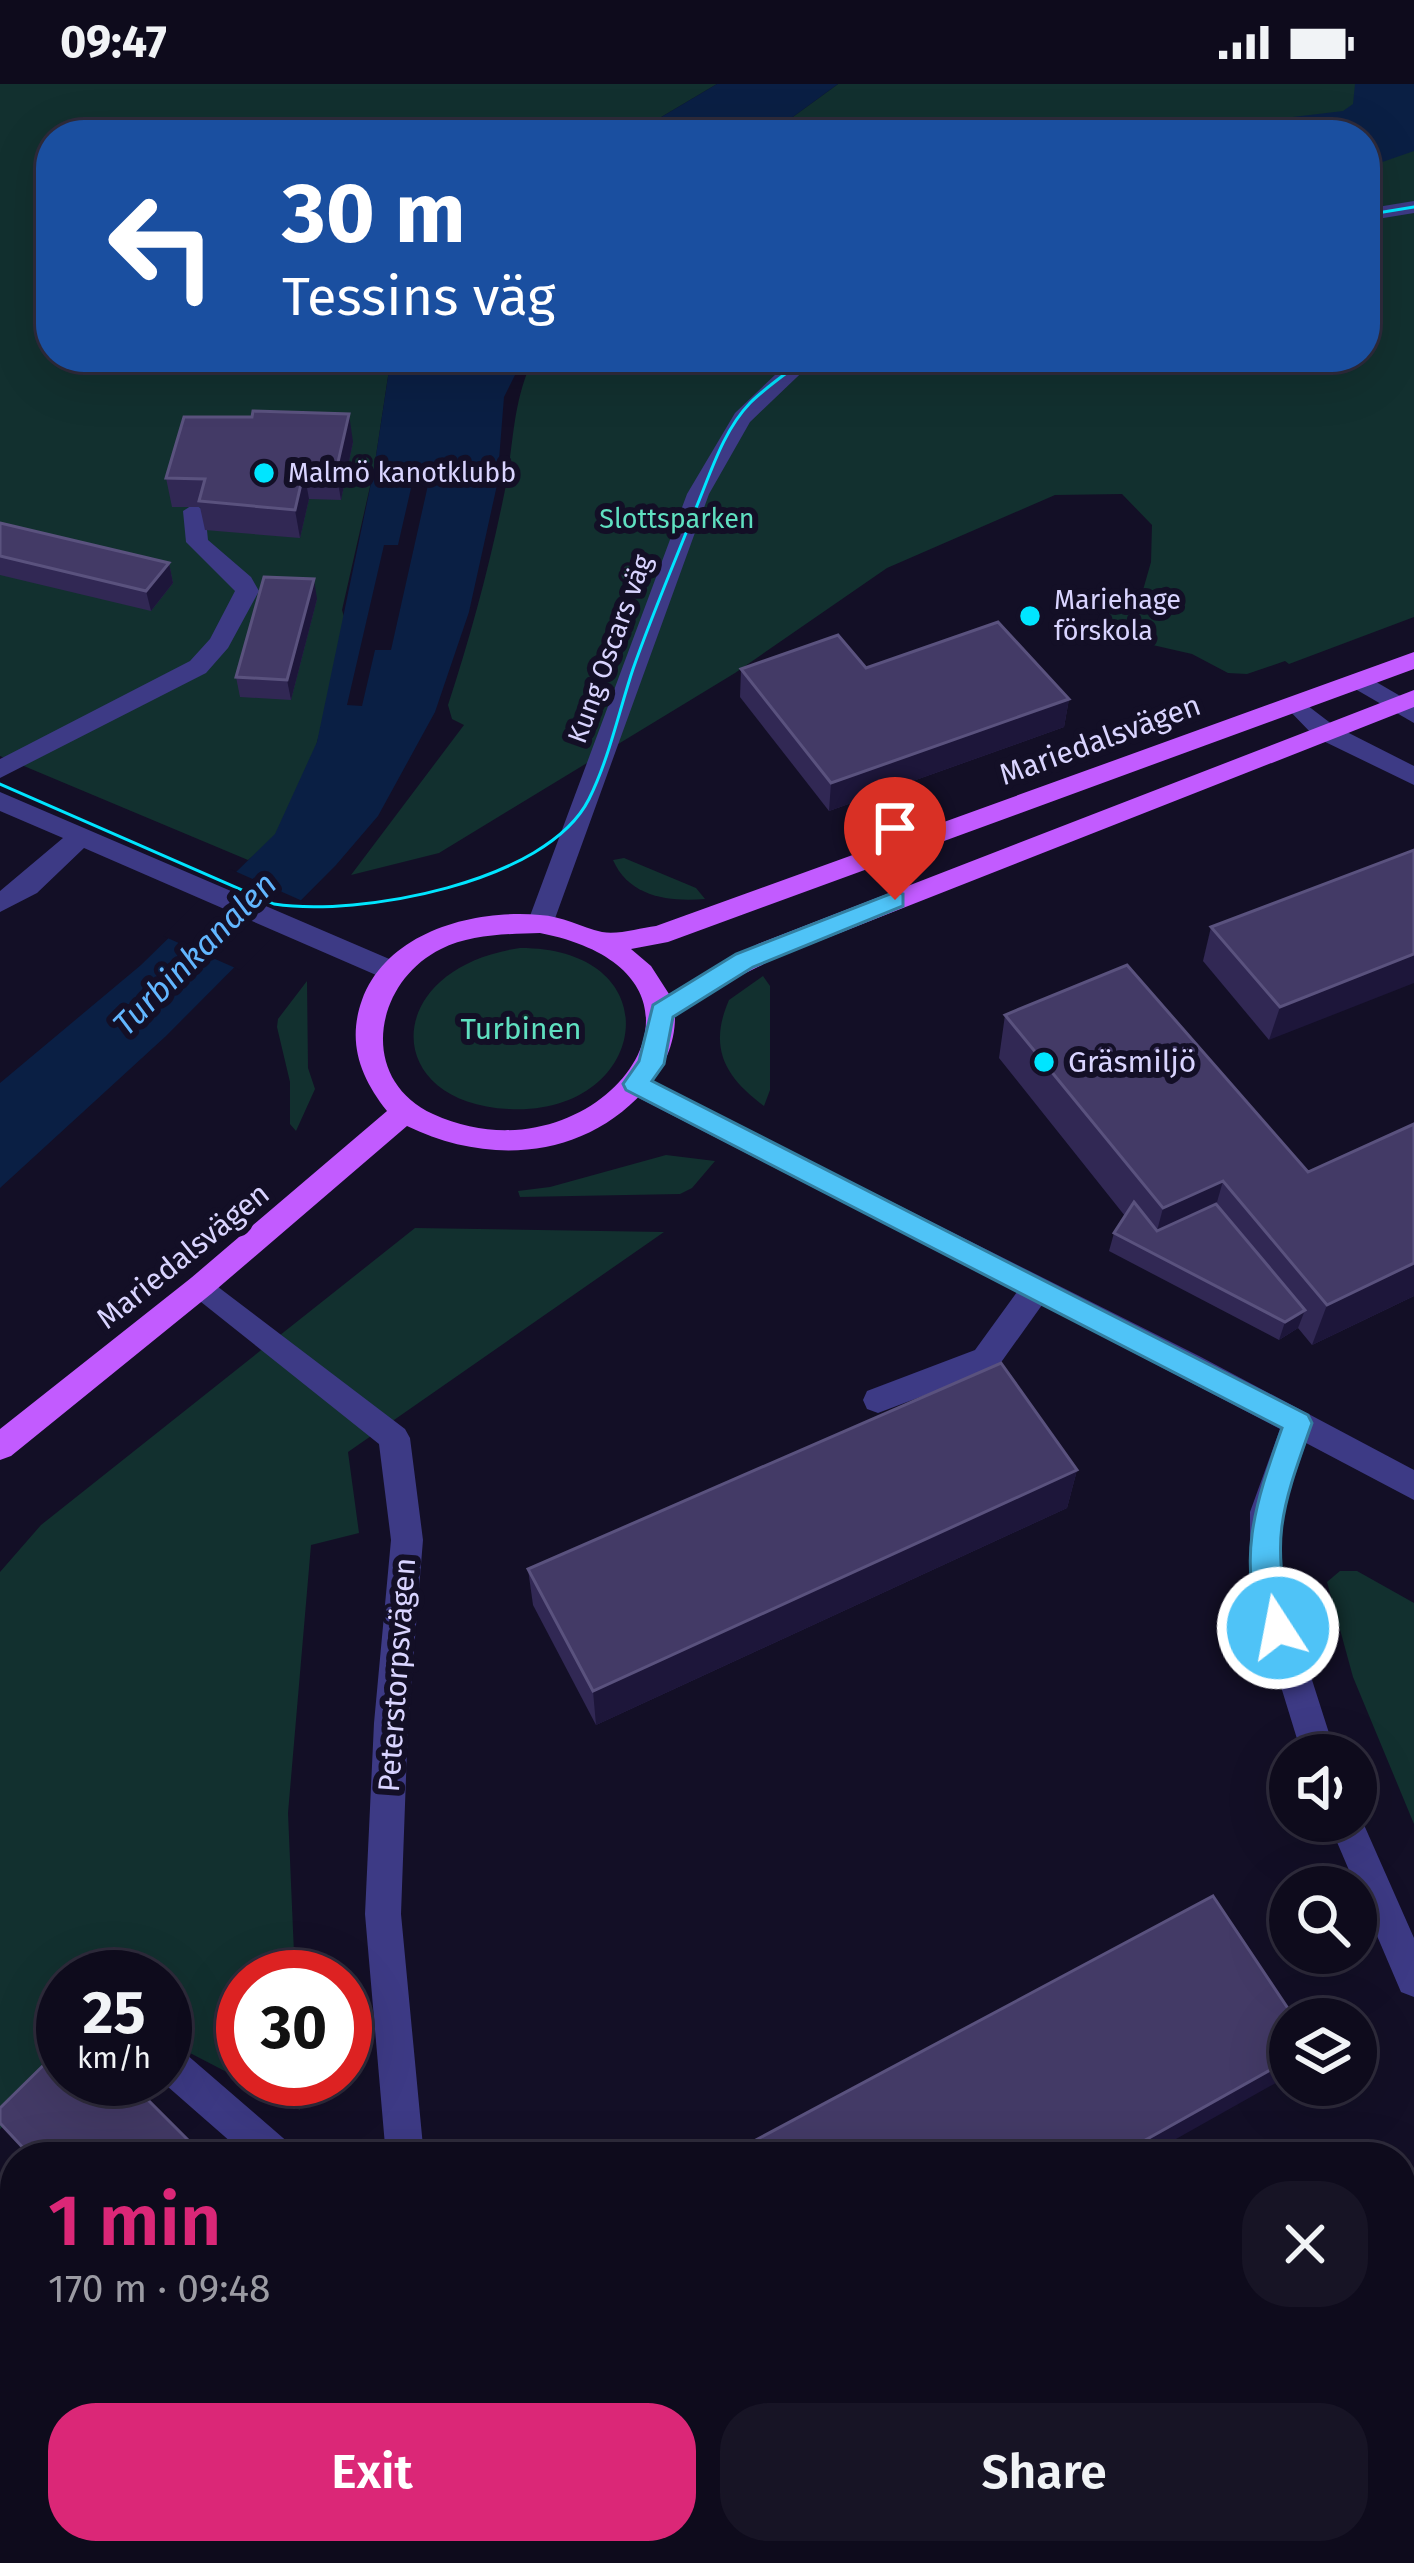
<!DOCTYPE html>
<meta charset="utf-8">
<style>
body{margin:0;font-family:"Fira Sans",sans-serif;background:#171425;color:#f1f3f6;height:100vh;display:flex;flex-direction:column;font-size:45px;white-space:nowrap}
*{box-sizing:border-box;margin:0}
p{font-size:39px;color:#9b9ba3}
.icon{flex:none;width:66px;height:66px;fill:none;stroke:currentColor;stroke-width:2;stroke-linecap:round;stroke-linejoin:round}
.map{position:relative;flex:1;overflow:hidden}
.details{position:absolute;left:0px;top:2058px;width:1416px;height:423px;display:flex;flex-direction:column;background:#0e0b1c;border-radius:48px 48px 0 0;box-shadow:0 12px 48px #0002,0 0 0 3px #2e2b3b}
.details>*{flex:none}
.guide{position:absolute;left:36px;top:36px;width:1344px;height:252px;border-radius:48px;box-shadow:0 12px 48px #0002,0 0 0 3px #2e2b3b;background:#1a4fa0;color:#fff;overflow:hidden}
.controls{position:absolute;left:1269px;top:1650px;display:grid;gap:24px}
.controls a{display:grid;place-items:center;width:108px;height:108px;border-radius:50%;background:#0e0b1c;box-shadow:0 12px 48px #0002,0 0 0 3px #2e2b3b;font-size:60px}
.speed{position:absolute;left:36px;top:1866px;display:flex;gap:24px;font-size:60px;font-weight:700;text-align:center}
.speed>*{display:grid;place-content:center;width:156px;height:156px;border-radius:50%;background:#0e0b1c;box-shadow:0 12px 48px #0002,0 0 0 3px #2e2b3b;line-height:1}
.speed small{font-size:30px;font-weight:400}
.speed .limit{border:18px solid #d22;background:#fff;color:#111}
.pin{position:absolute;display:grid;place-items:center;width:102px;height:102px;color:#fff;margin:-123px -51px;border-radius:50% 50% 50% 0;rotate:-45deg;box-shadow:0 0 12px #0007}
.pin .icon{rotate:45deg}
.me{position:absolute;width:132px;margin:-66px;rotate:349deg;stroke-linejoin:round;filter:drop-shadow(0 0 9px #0008)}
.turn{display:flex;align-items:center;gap:42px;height:252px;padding:0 48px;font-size:54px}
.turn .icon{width:156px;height:156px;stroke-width:2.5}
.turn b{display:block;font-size:84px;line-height:102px}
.round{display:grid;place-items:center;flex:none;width:126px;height:126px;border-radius:48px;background:#171425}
.overview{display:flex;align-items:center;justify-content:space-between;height:204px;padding:0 48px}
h1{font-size:72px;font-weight:600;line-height:90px;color:#db2777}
.cta{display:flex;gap:24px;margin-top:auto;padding:24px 48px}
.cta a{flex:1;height:138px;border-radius:48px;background:#db2777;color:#fff;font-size:48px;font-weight:600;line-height:138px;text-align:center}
.cta a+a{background:#171425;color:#f1f3f6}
.status{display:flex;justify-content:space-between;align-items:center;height:84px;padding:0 60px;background:#0e0b1c;direction:ltr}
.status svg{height:33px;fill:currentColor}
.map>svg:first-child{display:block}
</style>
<div class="status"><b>09:47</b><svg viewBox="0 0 49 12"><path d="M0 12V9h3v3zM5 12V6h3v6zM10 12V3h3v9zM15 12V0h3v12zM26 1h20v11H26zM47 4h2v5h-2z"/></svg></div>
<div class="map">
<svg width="1414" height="2479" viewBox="0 0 1414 2479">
<rect width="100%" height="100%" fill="#130f26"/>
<g fill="#12302f">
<polygon points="0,0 717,0 631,51 51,51 51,273 391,273 374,385 342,526 348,546 295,738 248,776 0,672"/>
<path d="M838,0H1414V533L1289,580L1285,577L1247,590L1228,589L1192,570L1122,554L1103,541L1110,527L1141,513L1151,478L1152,441L1122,410L1055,411L887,484L735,589L439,769L351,791L464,641L452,635L448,621C472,548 491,476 506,401C514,356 513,315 534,273H1365V51H768Z"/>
<path d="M624,774L696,804L705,815C669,818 629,813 613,776Z"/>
<path d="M520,864C675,864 650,1032 509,1025C379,1019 381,884 520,864Z"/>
<path d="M763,892L770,902V1006L764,1022C725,993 708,964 729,916Z"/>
<polygon points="307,897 308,984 315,1005 296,1047 290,1040 290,998 277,943 278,935"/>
<polygon points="666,1071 715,1077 692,1104 680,1110 520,1113 518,1107 550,1103"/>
<polygon points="415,1144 664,1148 348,1368 359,1449 311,1461 288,1729 295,1893 243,1893 243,1995 299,1995 300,2026 165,1956 165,1893 63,1893 63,1990 0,2045 0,1488 41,1441"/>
<polygon points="1340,1487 1357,1487 1414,1519 1414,1740 1353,1593 1327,1498"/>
</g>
<g fill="#0a1f44">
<polygon points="717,0 838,0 768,51 631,51"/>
<polygon points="1355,0 1414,0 1414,67 1365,84 1365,51 1140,51 1343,27 1353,20"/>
<polygon points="391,273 524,273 504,313 497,401 469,528 435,628 378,732 336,781 166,952 0,1104 0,999 141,881 275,750 317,658 374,385"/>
</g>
<g fill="#130f26">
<polygon points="414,391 430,392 391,566 375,566 362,622 347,621 384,461 398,461"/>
<polygon points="230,785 307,819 240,886 163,852"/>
</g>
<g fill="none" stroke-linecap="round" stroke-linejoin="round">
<g fill="#3d3a85" fill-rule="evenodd">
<polygon points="1414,117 1414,129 1365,137 1365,125"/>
<polygon points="794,273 818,273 750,338 709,410 553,840 540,849 531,847 527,840 687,410 735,329"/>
<polygon points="194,420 205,427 208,456 251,493 259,507 228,564 206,589 0,694 0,675 190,577 210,555 235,507 186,458 183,427"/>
<polygon points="1359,588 1414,620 1414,639 1350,602 1347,596"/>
<polygon points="1295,612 1333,641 1414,682 1414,701 1315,653 1283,620"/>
<polygon points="0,708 401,880 405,887 401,894 383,894 84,764 37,809 0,828 0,807 63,754 0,727"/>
<polygon points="635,989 1201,1273 1414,1386 1414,1416 1306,1359 1282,1428 1282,1502 1336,1671 1302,1671 1250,1502 1250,1428 1280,1345 1042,1221 997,1284 878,1329 867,1325 863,1316 867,1307 975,1266 1017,1208 625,1007 621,1000"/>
<polygon points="201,1190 405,1345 410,1354 423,1456 408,1639 401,1830 424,2073 386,2073 365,1830 374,1639 391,1456 379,1360 191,1210 186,1202 191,1194"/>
<polygon points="1357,1725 1414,1854 1414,1913 1401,1908 1328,1737 1356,1737"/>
<polygon points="165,1959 179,1964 290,2060 296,2073 248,2073 159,1995 165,1995"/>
</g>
<g fill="#c25bff" fill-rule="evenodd">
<path d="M1414,568V585L668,858L631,865L651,882L669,910L758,860L1414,606V623L776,874L721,901L675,933C675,961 663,986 644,1007C582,1076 487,1081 407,1042L211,1210L11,1372L0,1376V1345L191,1194L387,1027C360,993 347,958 362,916C387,848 473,825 540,831C562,832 581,843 602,848C618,851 640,844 656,842ZM540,849C758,892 598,1106 433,1030C357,995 374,898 441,865C471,850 508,850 540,849Z"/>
<polygon points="0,2430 15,2437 15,2466 40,2466 46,2479 0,2479"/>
</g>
<g stroke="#00e5ff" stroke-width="3">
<polyline points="1365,131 1414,123"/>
<path d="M0,700L274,820C358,833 547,799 589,715C609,675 619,627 633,585C652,531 675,477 696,424C711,388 723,347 750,319C767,302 789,288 807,273"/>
</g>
</g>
<g fill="#312854">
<polygon points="353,358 341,416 309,415 300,454 205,446 200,423 172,423 166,394"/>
<polygon points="0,439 169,479 173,499 151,527 0,491"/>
<polygon points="317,515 291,616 240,613 236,593"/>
<polygon points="866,584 1069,615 1064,643 829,727 740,613 741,585"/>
<polygon points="1414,766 1269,956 1203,877 1211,843"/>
<polygon points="1005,931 1308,1088 1414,1040 1414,1212 1312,1261 1298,1244 1279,1256 1109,1167 1114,1149 1125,1132 999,974"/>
<polygon points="1077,1386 1067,1424 596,1641 533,1521 528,1485"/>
</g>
<g fill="#1d163a">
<polygon points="349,330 353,358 341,416 336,387"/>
<polygon points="304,387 309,415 300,454 295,426"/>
<polygon points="169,479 173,499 151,527 146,507"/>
<polygon points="314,495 317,515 291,616 287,596"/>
<polygon points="1069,615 1064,643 829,727 831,699"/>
<polygon points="1414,870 1414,899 1269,956 1280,923"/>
<polygon points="1223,1097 1211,1139 1152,1166 1163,1124"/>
<polygon points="1414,1179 1414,1212 1312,1261 1327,1221"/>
<polygon points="1305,1226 1298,1244 1279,1256 1285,1238"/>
<polygon points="1077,1386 1067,1424 596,1641 593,1607"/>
<polygon points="1290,1975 1290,1991 1144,2073 1115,2073"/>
</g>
<g fill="#433a66" stroke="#5a527e" stroke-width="3">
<polygon points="253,327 349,330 336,387 304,387 295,426 199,417 205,395 166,394 184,333 252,333"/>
<polygon points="0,439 169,479 146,507 0,472"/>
<polygon points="264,493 314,495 287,596 236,593"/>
<polygon points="998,538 1069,615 831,699 741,585 838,551 866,584"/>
<polygon points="1414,766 1414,870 1280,923 1211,843"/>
<polygon points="1127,881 1308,1088 1414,1040 1414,1179 1327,1221 1223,1097 1163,1124 1005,931"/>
<polygon points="1134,1118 1157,1147 1216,1120 1305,1226 1285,1238 1114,1149"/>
<polygon points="1001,1279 1077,1386 593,1607 528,1485"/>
<polygon points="1213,1812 1295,1935 1290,1935 1290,1975 1115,2073 724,2073"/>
<polygon points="63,1962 63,1995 127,1995 205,2073 20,2073 26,2067 0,2039 0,2024"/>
<polygon points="15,2078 15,2098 5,2088"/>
</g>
<path fill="#4fc3f7" stroke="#337fa1" stroke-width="3" d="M895,808L903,810V822L753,883L673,933L664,980L652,997L1308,1331L1312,1339C1283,1421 1268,1457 1293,1544L1288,1554L1278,1558L1267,1554C1233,1480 1257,1415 1282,1344L626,1006L623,1000L639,977L653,921L736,870Z"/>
<g fill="#00e5ff" stroke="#130f26" stroke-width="4.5">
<circle cx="264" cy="389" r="12"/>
<circle cx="1030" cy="532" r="12"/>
<circle cx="1044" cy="978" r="12"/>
</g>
<g text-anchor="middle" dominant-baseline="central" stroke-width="12" stroke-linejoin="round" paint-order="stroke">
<g font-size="27" fill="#d9d4ff" stroke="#130f26" text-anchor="start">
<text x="288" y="389">Malmö kanotklubb</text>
<text x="1054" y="516">Mariehage<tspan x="1054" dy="31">förskola</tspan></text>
</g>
<g font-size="27" fill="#5fe0c0" stroke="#130f26">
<text x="677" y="435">Slottsparken</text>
</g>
<g font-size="27" fill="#d9d4ff" stroke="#130f26">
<text transform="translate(610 565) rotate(-70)">Kung Oscars väg</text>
</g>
<g font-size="30" fill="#d9d4ff" stroke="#130f26">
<text transform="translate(1100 656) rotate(-20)">Mariedalsvägen</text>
<text transform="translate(183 1172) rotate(-39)">Mariedalsvägen</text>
<text transform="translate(397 1591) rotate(-86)">Peterstorpsvägen</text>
</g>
<g font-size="30" fill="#5fe0c0" stroke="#130f26">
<text x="521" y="945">Turbinen</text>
</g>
<g font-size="30" fill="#d9d4ff" stroke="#130f26" text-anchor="start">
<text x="1068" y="978">Gräsmiljö</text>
</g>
<g font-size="33" font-style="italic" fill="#62b6ff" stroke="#130f26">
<text transform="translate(195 870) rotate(-45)">Turbinkanalen</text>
</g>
</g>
</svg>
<div class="controls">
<a><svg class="icon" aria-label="sound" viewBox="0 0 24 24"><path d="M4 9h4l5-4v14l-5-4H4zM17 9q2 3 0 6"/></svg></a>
<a><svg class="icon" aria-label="search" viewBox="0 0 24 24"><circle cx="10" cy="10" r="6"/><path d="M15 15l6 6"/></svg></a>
<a><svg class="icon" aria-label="layers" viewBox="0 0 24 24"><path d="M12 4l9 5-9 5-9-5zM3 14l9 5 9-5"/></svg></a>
</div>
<div class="speed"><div>25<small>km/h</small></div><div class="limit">30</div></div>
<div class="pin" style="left:895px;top:816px;background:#d93025"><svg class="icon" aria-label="arrive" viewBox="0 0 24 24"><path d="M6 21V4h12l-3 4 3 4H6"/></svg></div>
<svg class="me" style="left:1278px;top:1544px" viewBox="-20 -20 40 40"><circle r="17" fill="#4fc3f7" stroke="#fff" stroke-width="3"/><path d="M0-11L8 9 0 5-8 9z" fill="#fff"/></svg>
<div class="guide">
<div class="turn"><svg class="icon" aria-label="left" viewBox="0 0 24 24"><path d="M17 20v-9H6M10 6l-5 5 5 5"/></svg><div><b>30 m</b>Tessins väg</div></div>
</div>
<section class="details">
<div class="overview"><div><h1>1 min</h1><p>170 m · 09:48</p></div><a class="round"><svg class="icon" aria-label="close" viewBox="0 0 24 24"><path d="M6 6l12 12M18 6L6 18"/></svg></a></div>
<div class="cta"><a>Exit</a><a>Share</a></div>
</section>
</div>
